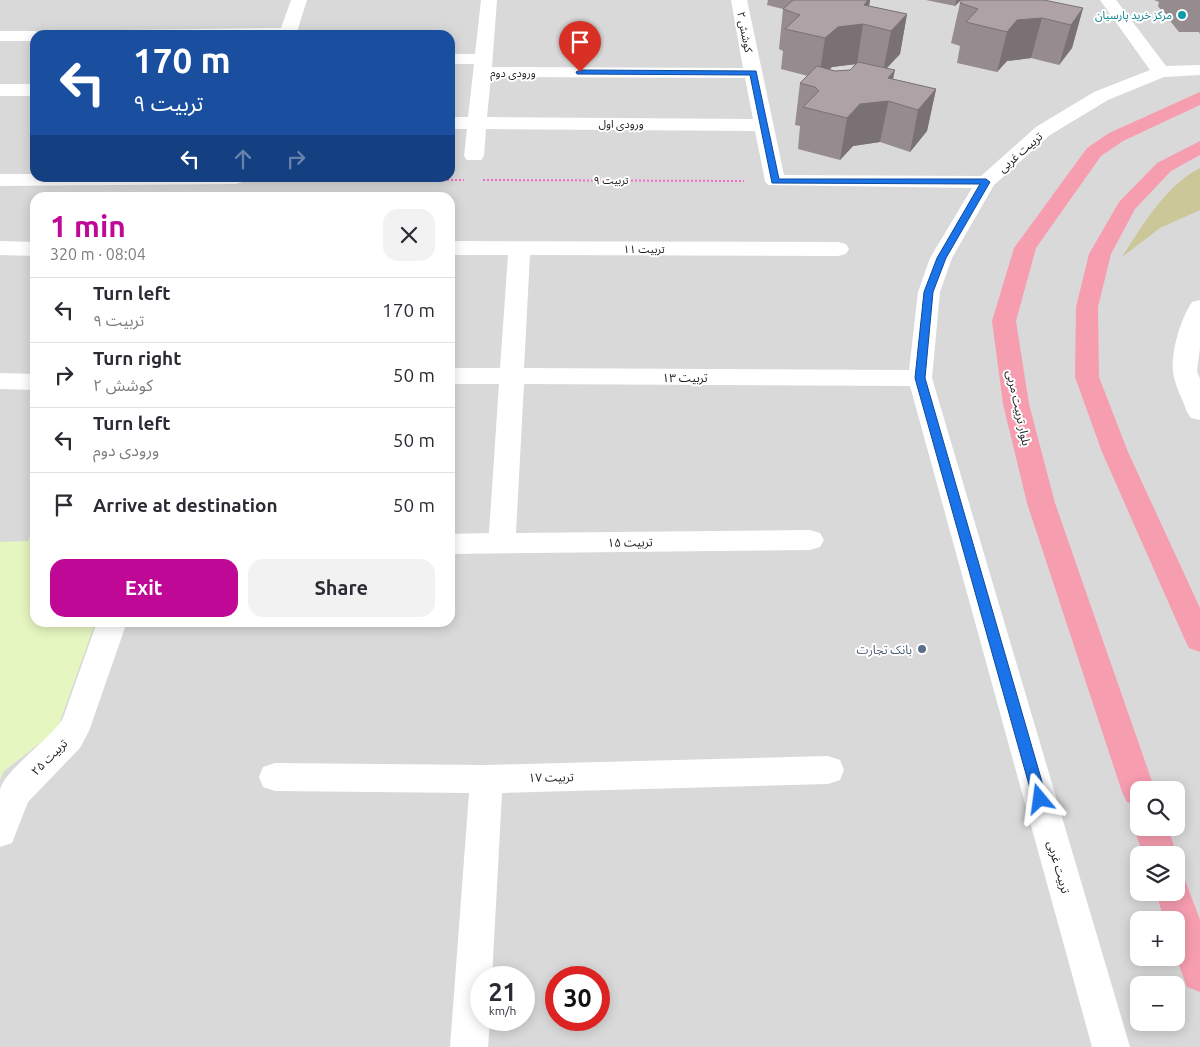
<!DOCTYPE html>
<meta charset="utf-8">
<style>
body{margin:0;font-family:Ubuntu,"Noto Sans Arabic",sans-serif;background:#f2f2f3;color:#2b2b33;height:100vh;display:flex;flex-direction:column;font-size:19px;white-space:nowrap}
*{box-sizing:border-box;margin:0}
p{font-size:16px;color:#7c7c81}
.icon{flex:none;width:28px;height:28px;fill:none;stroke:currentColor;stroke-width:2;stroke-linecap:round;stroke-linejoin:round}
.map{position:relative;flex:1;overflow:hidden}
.details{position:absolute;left:30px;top:192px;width:425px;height:435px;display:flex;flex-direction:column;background:#fff;border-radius:15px;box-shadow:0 2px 12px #0003}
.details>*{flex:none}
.top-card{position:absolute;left:30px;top:30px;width:425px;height:152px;border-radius:15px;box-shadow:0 2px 12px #0003;background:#1a4fa0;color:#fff;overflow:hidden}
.controls{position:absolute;left:1130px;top:781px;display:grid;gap:10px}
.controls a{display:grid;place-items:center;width:55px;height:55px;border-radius:10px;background:#fff;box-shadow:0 2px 12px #0003;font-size:25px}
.speed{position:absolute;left:470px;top:966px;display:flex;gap:10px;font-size:25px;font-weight:700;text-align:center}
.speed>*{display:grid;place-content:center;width:65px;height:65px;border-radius:50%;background:#fff;box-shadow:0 2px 12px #0003;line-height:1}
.speed small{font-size:12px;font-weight:400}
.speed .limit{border:8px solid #d22;background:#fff;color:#111}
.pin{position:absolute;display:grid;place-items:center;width:42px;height:42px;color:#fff;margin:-51px -21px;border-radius:50% 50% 50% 0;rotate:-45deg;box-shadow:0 0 5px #0007}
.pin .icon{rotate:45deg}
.me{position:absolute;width:55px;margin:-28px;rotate:344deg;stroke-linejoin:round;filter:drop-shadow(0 0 4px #0008)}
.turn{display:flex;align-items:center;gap:18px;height:105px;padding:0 20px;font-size:22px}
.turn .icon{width:65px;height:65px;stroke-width:2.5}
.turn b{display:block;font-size:35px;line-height:42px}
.lanes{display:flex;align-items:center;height:48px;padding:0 20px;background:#0003;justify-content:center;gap:25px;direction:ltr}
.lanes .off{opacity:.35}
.round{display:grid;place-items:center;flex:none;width:52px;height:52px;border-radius:15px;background:#f2f2f3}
.head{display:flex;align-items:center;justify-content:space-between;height:85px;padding:0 20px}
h1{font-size:30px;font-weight:600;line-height:38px;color:#bf0996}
.primary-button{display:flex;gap:10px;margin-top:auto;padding:10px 20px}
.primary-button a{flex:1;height:58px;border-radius:15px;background:#bf0996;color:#fff;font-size:20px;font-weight:600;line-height:58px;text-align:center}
.primary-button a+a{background:#f2f2f3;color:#2b2b33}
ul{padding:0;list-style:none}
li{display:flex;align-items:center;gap:15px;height:65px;padding:0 20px;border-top:1px solid #e1e1e2}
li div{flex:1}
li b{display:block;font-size:19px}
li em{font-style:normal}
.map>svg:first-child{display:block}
</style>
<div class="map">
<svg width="1200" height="1047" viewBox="0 0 1200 1047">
<rect width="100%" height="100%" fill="#ede2e3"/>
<path fill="#dad9da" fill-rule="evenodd" d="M0,0H1200V1047H0ZM35,35H450V178H35ZM35,198H450V622H35ZM1139,790H1176V828H1139ZM1139,855H1176V892H1139ZM1139,920H1176V958H1139ZM481,978H524V1020H481ZM556,978H599V1020H556ZM1139,985H1176V1022H1139Z"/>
<path fill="#cbc798" d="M1200,168V210L1160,228L1122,257C1143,225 1165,186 1200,168Z"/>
<polygon fill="#e6f6c0" points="35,525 35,622 95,623 57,730 4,771 0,780 0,542 28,541"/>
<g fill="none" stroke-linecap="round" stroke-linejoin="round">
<g stroke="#f36dc7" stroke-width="2" stroke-dasharray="2 2" stroke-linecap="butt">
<polyline points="263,179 464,180"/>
<polyline points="483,180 744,181"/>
</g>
<g fill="#fff" fill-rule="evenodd">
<polygon points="291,0 307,0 296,35 115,35 118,31 124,30 281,28"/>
<path d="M481,0H497L492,67L743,68L731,0H747L784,175L981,176L1036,127L1094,92L1150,70L1100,0H1116L1166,66L1200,65V75L1164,77L1108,100L1050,135L994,185L952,258L940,292L932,378L1130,1047H1092L910,386L524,384L516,533L810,530L820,533L824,540L820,547L810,550L450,554V534L489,533L499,384H450V368H500L508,255H450V241L838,242L846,244L849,249L846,254L838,256L530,255L524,368L909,370L918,292L930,258L972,188L768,185L765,181L755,131L486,129L484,156L481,160H467L464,156L467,129H450V117H468L474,64H450V54H475ZM491,77L745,78L753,119L487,117Z"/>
<polygon points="0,31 35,31 43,35 35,35 35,41 0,41"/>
<rect x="0" y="84" width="35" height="12"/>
<polygon points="0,174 35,174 35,178 246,178 243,182 236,184 0,186"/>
<polygon points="0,241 35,242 35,256 0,255"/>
<path d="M1200,300V348L1197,371L1200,379V420L1191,418L1187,412C1183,400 1174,384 1173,371C1171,351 1181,318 1192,302Z"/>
<polygon points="0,373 35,374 35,390 0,389"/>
<path d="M97,622H127L89,731L80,748L28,802L12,843L0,847C0,829 0,808 0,790C3,771 52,738 63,718Z"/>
<polygon points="828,756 840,760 844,770 840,780 828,784 502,793 492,978 481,978 481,1020 490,1020 488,1047 450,1047 469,793 275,791 263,787 259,777 263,767 275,763 486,765"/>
</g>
<g fill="#f79db0" fill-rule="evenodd">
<polygon points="1200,92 1200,105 1123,141 1101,156 1036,248 1016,321 1029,404 1055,503 1155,790 1139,790 1139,806 1127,802 1122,792 1027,503 1003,404 992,321 1014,248 1087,148 1109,133"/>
<polygon points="1200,141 1200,155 1171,171 1135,209 1111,254 1098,307 1099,377 1128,452 1200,608 1200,652 1189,648 1185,640 1102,452 1075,377 1076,307 1089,254 1119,202 1157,163"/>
<polygon points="1139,818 1139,828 1168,828 1177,855 1176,857 1176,855 1143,855 1134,828"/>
<polygon points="1176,877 1185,880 1200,920 1200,992 1187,987 1176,957 1176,920 1164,920 1156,892 1176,892"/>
</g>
</g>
<g fill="#968b8f" fill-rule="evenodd">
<path d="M768,0H870L869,6L907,14L900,54L887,68L893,79L936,89L927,131L910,152L880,142L853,146L840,160L798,149L800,126L795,125L800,83L808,76L781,69L783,51L779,49L783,9L767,5ZM855,64L850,70L835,71L829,69L832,67Z"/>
<polygon points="926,0 961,0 955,6"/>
<polygon points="1154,0 1200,0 1200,34 1199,32 1179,32 1158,6 1159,2"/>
<polygon points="960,3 1083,8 1072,48 1059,65 1031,58 1007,61 997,72 957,63 960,46 951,43"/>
</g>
<g fill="#7a7174">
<polygon points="864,0 870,0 866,24 863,24 857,64 832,67 819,79 825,38"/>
<polygon points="956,0 961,0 955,6"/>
<polygon points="1083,8 1072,48 1059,65 1071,25"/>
<polygon points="907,14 900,54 883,72 891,31"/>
<polygon points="1042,18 1031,58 1007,61 997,72 1007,32 1017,20"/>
<polygon points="895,70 880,142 853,146 840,160 847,118 860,104 888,78"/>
<polygon points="936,89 927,131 910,152 918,110"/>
</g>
<g fill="#aea2a6" stroke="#7a7174">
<polygon points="793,0 868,0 864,5 907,14 891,31 863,24 838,27 825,38 785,29 800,15 783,9"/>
<polygon points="962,0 1044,0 1083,8 1071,25 1042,18 1017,20 1007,32 966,22 978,9 960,3"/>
<polygon points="858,62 895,70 888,78 936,89 918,110 888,101 860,104 847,118 803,107 819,91 815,87 800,83 817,66 835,71 850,70"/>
</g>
<polygon fill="#1a73e8" stroke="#114b97" points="580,70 756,71 779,179 986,179 990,182 946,258 933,292 925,378 1047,799 1045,803 1040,805 1035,803 1033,799 915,378 924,292 937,258 980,184 772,183 750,75 577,74 576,72"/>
<circle fill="#0f9aa8" stroke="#fff" stroke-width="2" cx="1182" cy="15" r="5"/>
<circle fill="#5c6f8a" stroke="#fff" stroke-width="2" cx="922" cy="649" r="5"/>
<g text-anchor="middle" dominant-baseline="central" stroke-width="4" stroke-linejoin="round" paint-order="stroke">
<g font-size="11" fill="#0d838f" stroke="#fff" text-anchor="end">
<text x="1172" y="15">مرکز خرید پارسیان</text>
</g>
<g font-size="11" fill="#1c1c1c" stroke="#fff">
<text transform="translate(745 32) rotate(79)">کوشش ۲</text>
<text x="513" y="73">ورودی دوم</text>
<text x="621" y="124">ورودی اول</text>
<text x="611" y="180">تربیت ۹</text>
<text x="644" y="249">تربیت ۱۱</text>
</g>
<g font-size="12" fill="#1c1c1c" stroke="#fff">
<text transform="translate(1020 152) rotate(-41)">تربیت غربی</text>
<text x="685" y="377">تربیت ۱۳</text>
<text transform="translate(1019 408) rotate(78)">بلوار تربیت مربی</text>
<text transform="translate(630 542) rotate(-1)">تربیت ۱۵</text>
<text transform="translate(49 757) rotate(-45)">تربیت ۲۵</text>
<text transform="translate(551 777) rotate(-1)">تربیت ۱۷</text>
<text transform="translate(1059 867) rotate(74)">تربیت غربی</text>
</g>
<g font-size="12" fill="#4e5e75" stroke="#fff" text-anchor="end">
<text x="912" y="649">بانک تجارت</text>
</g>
</g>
</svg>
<div class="controls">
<a><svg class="icon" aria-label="search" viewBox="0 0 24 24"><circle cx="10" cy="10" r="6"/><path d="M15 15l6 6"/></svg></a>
<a><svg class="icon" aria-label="layers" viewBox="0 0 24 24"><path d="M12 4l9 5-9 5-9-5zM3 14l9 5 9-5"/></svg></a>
<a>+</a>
<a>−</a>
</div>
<div class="speed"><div>21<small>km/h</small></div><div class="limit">30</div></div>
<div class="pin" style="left:580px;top:72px;background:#d93025"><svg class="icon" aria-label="arrive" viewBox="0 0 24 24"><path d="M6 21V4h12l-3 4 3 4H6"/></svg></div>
<svg class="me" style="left:1040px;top:799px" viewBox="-20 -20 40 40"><path d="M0-17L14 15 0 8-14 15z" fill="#1a73e8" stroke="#fff" stroke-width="4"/></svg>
<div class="top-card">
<div class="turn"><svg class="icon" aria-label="left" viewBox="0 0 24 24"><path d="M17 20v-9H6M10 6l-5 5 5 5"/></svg><div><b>170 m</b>تربیت ۹</div></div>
<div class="lanes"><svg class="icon" aria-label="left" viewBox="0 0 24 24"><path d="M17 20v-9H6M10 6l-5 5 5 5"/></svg><svg class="icon off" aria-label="ahead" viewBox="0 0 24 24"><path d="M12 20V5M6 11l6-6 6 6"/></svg><svg class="icon off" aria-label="right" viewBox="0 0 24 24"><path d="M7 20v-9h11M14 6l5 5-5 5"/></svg></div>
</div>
<section class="details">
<div class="head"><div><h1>1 min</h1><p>320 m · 08:04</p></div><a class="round"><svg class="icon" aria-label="close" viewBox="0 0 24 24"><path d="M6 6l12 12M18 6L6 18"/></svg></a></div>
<ul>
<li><svg class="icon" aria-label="left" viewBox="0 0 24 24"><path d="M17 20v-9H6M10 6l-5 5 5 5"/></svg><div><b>Turn left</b><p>تربیت ۹</p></div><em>170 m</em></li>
<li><svg class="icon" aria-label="right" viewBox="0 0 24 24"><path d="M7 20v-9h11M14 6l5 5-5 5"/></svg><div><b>Turn right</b><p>کوشش ۲</p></div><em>50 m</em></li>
<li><svg class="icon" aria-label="left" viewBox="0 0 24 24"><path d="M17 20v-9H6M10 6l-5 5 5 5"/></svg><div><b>Turn left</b><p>ورودی دوم</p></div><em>50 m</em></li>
<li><svg class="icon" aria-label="arrive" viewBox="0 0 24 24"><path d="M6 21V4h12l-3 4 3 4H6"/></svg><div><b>Arrive at destination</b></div><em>50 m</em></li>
</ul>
<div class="primary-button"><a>Exit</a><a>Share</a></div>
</section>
</div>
